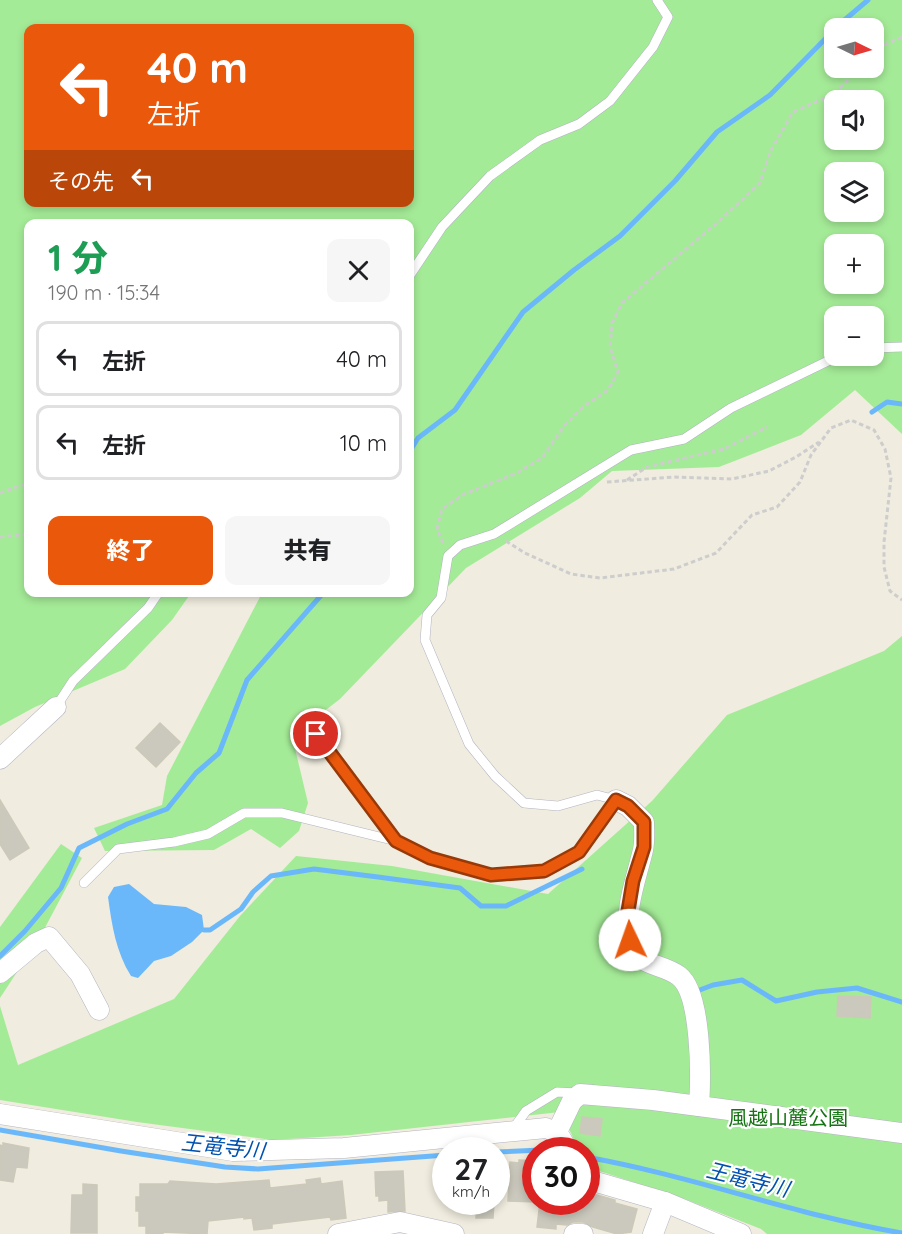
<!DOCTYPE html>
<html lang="ja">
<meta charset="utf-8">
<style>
body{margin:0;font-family:Quicksand,"Noto Sans JP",sans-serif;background:#f6f6f6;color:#202124;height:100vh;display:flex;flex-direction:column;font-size:22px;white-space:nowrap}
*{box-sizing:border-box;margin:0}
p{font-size:20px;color:#757577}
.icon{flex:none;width:33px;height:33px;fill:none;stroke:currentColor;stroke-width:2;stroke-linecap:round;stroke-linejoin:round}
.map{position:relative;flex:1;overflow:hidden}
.drawer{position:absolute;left:24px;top:219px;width:390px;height:378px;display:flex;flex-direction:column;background:#fff;border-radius:12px;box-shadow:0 3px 9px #0003}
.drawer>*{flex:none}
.banner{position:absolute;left:24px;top:24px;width:390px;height:183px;border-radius:12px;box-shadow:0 3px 9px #0003;background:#ea580c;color:#fff;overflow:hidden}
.needle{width:39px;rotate:95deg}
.fabs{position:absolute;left:824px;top:18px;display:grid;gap:12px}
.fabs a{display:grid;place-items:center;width:60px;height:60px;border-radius:12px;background:#fff;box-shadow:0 3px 9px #0003;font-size:30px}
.speed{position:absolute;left:432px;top:1137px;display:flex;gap:12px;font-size:30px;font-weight:700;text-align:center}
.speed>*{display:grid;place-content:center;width:78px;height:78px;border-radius:50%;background:#fff;box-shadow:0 3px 9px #0003;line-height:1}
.speed small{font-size:15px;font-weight:400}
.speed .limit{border:9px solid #d22;background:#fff;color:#111}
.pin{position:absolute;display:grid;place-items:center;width:51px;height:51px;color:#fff;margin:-26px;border:3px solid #fff;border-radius:50%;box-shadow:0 2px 6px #0007}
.me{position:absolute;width:66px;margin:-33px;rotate:357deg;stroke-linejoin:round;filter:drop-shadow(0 0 4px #0008)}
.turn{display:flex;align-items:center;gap:21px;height:126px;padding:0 24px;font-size:27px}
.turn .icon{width:78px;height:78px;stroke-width:2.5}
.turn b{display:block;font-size:42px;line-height:51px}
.then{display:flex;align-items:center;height:57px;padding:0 24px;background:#0003;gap:12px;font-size:22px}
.round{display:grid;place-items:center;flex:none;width:63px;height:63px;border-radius:12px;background:#f6f6f6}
.headline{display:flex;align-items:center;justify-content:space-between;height:102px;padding:0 24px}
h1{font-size:36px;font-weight:800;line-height:45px;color:#1e9e55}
.button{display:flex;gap:12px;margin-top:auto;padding:12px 24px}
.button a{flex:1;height:69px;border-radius:12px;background:#ea580c;color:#fff;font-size:24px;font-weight:800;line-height:69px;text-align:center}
.button a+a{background:#f6f6f6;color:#202124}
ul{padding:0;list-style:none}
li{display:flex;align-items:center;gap:18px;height:75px;margin:0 12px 9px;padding:0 12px;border:3px solid #e0e0e0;border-radius:12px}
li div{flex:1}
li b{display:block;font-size:22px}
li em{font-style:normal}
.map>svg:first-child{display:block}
</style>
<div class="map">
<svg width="902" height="1234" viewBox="0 0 902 1234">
<rect width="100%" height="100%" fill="#f0ecdf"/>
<g fill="#a4eb97" fill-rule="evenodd">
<path d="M0,0H902V434L855,390L801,435L719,467L612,471L580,498L466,568L340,699L292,736L308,803L299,831L280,848L251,829L214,850L105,851L94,828L162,805L167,776L262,593L410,592V224H28V592L191,593L172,620L125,669L35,707L0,726ZM28,28H410V202H28ZM834,28H873V68H834ZM834,100H873V140H834ZM834,172H873V212H834ZM834,244H873V284H834ZM834,316H873V356H834Z"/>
<polygon points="902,636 902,1234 767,1234 761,1229 682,1198 587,1167 586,1150 578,1150 572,1135 560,1112 351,1135 272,1140 137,1122 0,1100 0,1006 18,1065 174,999 240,916 296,856 392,866 548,894 652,801 727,715 884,651"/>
<polygon points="61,844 82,858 40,937 0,998 0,927"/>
</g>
<path fill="#6ab8fa" d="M129,884L154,904L186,907L202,915L204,930L192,942L171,956L154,961L138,978L131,976C116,952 112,926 108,897L114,887Z"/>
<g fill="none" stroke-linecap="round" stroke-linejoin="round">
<g stroke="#6ab8fa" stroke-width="5">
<polyline points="835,28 868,0"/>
<polyline points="872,412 887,402 902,404"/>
<polyline points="410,451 418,438 455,410 523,312 574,270 620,236 675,181 717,132 770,95 834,30"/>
<polyline points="204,930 210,930 241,909 253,892 271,876 314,869 378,877 460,888 481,906 506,906 582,869"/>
<polyline points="0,956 25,931 61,888 79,848 127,824 167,809 196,773 219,753 247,680 324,592"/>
<polyline points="697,991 713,985 742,980 776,1001 817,992 857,988 902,1002"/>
<polyline points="0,1130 121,1151 225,1167 258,1169 446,1155"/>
<polyline points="496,1152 541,1150"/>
<path d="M586,1157C693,1176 795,1215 902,1233"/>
</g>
</g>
<g fill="#cbc9bd" stroke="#ccc9b8" stroke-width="1.5">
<polygon points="160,723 180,742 156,767 136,748"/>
<polygon points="0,800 29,848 10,860 0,844"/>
<polygon points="838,996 871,997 870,1018 837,1016"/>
<polygon points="582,1117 602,1119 600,1136 580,1133"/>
<polygon points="3,1143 29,1148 27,1168 16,1167 13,1182 0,1180 0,1145 3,1146"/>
<polygon points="519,1160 536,1161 536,1202 508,1201 510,1162 519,1163"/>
<polygon points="403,1171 405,1211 388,1212 388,1200 379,1201 379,1196 376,1196 375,1172"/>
<polygon points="320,1178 321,1184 342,1181 346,1218 331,1220 330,1217 272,1224 272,1228 254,1230 252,1218 244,1219 244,1217 208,1221 207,1234 163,1232 163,1234 146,1234 146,1226 139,1226 139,1211 136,1211 136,1197 140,1197 140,1184 168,1184 170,1181 216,1184 269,1180 270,1188 307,1184 306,1180"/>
<polygon points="83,1184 97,1185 97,1233 71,1233 72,1195 83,1195"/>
<polygon points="586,1192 615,1200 615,1203 637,1209 631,1232 617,1234 593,1227 583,1222 573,1222 567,1225 556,1224 556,1229 537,1227 540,1202 586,1202"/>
<polygon points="477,1202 494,1202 493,1218 476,1218"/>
</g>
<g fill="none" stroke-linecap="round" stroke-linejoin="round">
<g stroke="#b3b3c2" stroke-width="10">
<g id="lane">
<polyline points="410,275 442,227 490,176 540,140 579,124 610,101 653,47 668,17 657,0"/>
<polyline points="873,348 902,347"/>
<polyline points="56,707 73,681 148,608 159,592"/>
<polyline points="303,716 396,841"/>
<polyline points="84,883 118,849 174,842 208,834 244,813 282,813 396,841 430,858 491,875 544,871 579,852 616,800 597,795 558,806 524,803 495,776 469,744 425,640 427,615 441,598 448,556 460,545 494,534 631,450 684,439 731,408 830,360 843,356"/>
<polyline points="513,1129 526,1111 557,1092 577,1093"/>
</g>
</g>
<g stroke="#b3b3c2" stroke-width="21">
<g id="street">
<polyline points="0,759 56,707"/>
<path d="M616,800L628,806L644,822C644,831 645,841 643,850C636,880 624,908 630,940C636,968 661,962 679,976C702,994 701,1078 699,1106"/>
<polyline points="0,973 36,943 49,937 80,974 99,1010"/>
<path d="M0,1114L233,1151L344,1148L546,1128C559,1133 562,1138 567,1150"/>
<polyline points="557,1132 572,1101 580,1094 653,1100 902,1133"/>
<polyline points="586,1179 665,1202 741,1234"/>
<polyline points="338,1234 400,1222 454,1234"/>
<polyline points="574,1234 583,1234"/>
<polyline points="653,1234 665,1202"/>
</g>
</g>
<g stroke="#cdcdcd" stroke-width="3" stroke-dasharray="4.5 3" stroke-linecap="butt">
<polyline points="873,55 886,44 902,37"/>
<polyline points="627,480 647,467 724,449 767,427"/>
<polyline points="607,482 674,477 732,479 769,471 796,457 819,442"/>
<polyline points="0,493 28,483"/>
<polyline points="0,537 28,534"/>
<polyline points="506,541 525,553 571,574 600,578 674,569 716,553 752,515 777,507 800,482 811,455 831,428 851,420 874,430 885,449 891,478 884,542 884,567 890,591 902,600"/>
<polyline points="443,543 437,529 442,509 462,495 517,473 542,458 564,426 584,406 608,390 618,372 610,347 612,323 622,303 718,222 760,183 770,152 793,112 834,94 859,68"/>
</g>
<use href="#lane" stroke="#fff" stroke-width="9"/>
<use href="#street" stroke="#fff" stroke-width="20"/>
</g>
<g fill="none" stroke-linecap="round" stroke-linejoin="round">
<g stroke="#983908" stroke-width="15">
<polyline id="route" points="316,734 396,841 430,858 491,875 544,871 579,852 616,800 628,806 644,822 644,847 633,881 628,911 630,940"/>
</g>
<use href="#route" stroke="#ea580c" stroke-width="10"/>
</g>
<g text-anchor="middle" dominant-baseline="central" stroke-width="4.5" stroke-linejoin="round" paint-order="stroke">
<g font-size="20" fill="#167414" stroke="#fff">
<text x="788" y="1117">風越山麓公園</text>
</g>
<g font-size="21" font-style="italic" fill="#0151ae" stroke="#fff">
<text transform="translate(223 1146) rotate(6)">王竜寺川</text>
<text transform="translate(748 1179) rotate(14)">王竜寺川</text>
</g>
</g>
</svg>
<div class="fabs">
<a><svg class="needle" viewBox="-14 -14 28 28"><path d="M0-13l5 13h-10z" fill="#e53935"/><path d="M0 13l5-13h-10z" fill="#757577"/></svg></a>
<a><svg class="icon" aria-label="sound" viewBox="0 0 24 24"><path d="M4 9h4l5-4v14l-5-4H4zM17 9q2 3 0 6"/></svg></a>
<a><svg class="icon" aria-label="layers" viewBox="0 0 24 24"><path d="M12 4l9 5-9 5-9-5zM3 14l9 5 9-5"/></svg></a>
<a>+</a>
<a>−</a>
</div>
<div class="speed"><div>27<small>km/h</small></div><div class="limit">30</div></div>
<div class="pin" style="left:316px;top:734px;background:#d93025"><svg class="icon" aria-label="arrive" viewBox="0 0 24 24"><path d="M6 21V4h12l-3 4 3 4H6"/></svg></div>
<svg class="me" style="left:630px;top:940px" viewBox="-20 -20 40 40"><circle r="19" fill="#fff"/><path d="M0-13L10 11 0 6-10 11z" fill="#ea580c"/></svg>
<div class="banner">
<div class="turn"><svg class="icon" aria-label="left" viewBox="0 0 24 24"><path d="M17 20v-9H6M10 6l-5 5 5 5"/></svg><div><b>40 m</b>左折</div></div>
<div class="then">その先<svg class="icon" aria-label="left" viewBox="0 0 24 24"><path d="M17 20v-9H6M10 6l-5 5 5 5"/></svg></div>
</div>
<section class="drawer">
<div class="headline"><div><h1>1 分</h1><p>190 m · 15:34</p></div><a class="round"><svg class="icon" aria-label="close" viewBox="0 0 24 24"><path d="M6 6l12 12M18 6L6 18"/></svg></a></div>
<ul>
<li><svg class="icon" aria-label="left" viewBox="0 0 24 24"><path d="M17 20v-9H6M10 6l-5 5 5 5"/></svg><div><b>左折</b></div><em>40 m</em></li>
<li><svg class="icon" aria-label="left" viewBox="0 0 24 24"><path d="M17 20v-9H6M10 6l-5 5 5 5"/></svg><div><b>左折</b></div><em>10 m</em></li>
</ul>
<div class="button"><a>終了</a><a>共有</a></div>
</section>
</div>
